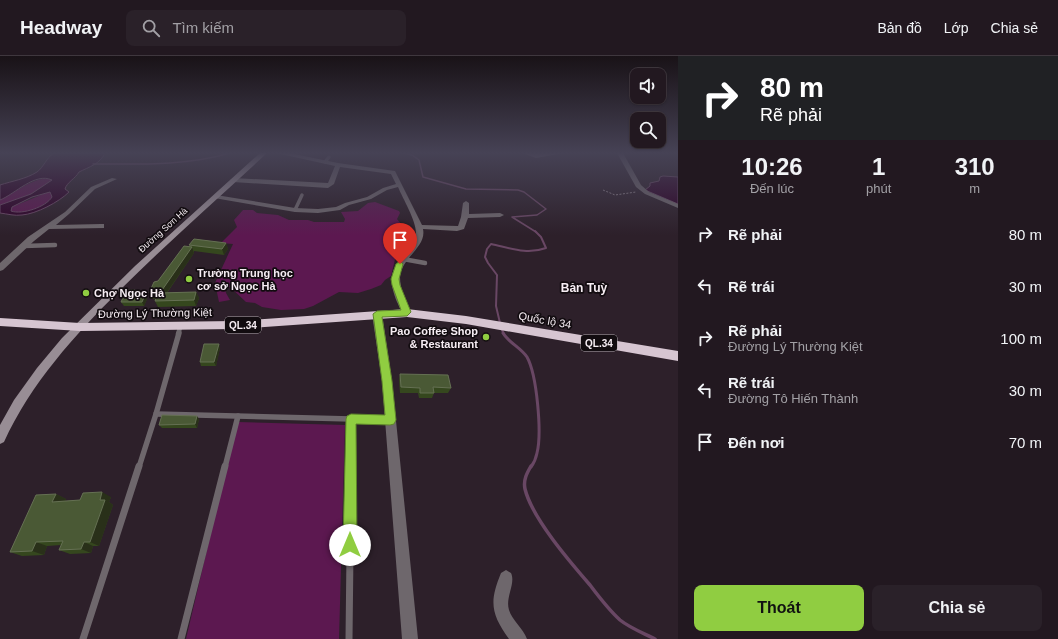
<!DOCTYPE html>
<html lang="vi">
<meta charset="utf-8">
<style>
body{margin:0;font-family:Arial,sans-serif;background:#2a2129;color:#f1f3f6;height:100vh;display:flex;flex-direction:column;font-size:15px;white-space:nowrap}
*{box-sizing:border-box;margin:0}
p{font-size:13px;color:#a2a0a5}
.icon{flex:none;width:22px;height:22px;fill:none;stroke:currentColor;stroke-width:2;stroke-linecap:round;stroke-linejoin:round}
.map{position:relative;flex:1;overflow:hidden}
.drawer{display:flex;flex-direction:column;background:#221820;width:380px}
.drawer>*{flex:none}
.hud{background:#202124;color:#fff;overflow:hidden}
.fabs{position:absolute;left:630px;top:12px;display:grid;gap:8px}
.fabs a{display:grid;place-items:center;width:36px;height:36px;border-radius:8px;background:#221820;box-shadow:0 1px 3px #0004,0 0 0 1px #3f373e;font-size:20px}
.pin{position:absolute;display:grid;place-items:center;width:34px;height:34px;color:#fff;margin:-41px -17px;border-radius:50% 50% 50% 0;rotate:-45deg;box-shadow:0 0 4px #0007}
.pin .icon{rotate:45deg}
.me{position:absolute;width:44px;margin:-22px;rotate:0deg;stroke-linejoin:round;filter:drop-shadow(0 0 3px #0008)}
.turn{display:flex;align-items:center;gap:14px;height:84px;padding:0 16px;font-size:18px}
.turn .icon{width:52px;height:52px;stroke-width:2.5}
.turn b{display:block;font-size:28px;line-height:34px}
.eta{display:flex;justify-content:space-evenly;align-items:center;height:68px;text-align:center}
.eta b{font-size:24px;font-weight:600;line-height:28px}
.action{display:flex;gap:8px;margin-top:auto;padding:8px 16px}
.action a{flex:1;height:46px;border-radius:8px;background:#90cd41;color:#111;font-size:16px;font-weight:600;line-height:46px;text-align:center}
.action a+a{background:#2a2129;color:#f1f3f6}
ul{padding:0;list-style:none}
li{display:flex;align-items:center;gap:12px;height:52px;padding:0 16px}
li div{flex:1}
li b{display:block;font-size:15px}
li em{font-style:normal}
header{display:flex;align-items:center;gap:24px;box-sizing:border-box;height:56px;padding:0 20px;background:#221820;border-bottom:1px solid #3f373e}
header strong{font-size:19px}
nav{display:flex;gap:22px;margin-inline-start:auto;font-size:14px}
.search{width:280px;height:36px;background:#2a2129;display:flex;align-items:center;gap:10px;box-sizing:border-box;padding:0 14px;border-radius:8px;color:#a2a0a5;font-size:15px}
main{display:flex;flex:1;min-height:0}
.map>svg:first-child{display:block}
</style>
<header>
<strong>Headway</strong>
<div class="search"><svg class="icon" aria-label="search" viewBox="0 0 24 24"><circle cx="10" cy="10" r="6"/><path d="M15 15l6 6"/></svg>Tìm kiếm</div>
<nav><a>Bản đồ</a><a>Lớp</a><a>Chia sẻ</a></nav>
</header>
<main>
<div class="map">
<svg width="678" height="583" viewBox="0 0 678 583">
<rect width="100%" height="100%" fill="#2d202a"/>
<g fill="#5c1850">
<path d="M48,122L52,124L32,138L0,149V144C17,136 28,124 48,122Z"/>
<path d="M48,136H50L52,141C46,151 22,159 11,155L12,151Z"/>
<path d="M375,146L399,155L400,157L397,163L406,174L414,176C414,182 411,192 404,194C402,195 400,194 397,195L391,220L385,224L381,229L371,233L358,237L339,236L313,250L304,253L281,254L262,251L255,247L246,246L230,231L225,232L226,237L230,244L219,246L215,227L233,188L221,187L237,171L234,164L243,154H253L257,157L278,159L289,164H308L314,166H344L345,163L341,156L358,155L368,147Z"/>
<polygon points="237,366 345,369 339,583 186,583"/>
</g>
<g fill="#2d0026" stroke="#694764" fill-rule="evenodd">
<path d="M54,97H105C100,108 89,111 79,116C75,123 67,126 65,133L69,136C59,146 36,158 22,159C14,160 8,158 0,157V149L31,138L52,124C35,116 15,138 0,144V129C12,125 26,123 37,116C44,111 46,102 54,97ZM50,136L52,141C46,151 22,159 11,155L12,151L32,141Z"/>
<polygon points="663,120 678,121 678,148 645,134 650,130 650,127 659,125 660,121"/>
</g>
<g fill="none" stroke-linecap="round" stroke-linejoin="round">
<g stroke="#694764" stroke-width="1.5">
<polyline points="404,97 412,99 419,104 423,121 466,133 518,134 524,136 546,153 537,159 512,161 536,176"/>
<path d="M93,108C138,108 186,110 230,97"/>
</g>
<g stroke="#694764" stroke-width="2">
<path d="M500,267L496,250L497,219L488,207L485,201L487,193L491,188C510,192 527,199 546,192L541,181L535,175"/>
<polyline points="501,272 504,278"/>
</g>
<path stroke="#694764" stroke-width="3" d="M503,277C509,287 520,291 527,301C537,319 542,377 537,397C536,402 534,407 531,411"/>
<path stroke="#694764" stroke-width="3.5" d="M531,410C527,417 523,424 525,433C532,462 570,506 590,529C599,541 609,554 620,564C630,572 643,577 655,583"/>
<polyline stroke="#90858d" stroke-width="1" stroke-dasharray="2 1.5" stroke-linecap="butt" points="603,134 615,139 636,136"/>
<g stroke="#6e676c" stroke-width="3.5">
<polyline points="325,106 329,101"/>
<polyline points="295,154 302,139"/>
</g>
<g stroke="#6e676c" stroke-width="4.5">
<polyline points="24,190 55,189"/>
<polyline points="403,203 425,207"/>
<polyline points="178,278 181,269"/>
</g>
<g stroke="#6e676c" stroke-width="5.5">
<polyline points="156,358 390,364"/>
<polyline points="139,411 156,358 179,277"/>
<polyline points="225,411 238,360"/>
<polyline points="351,411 351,363"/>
</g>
<g stroke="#6e676c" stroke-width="7">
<polyline points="83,583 139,410"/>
<polyline points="181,583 225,410"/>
<polyline points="349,583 351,410"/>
</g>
<g fill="#6e676c" fill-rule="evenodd">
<path d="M276,97H289L338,107L395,115L422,169L458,170L461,161L463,147L466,145L469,147V158L500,157L504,159L500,161L468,162L464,173L457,175L423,173C427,191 401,202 400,221C400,234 406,246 412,257L407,260C401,259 400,251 397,246C385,216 395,211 411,188C414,185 416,181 416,177C416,164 403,143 398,131L387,134L371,143L349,149L340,154L318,157L295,156L214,142L213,141L216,139L295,152L318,153L336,151L345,147L367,141L383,132L396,128L391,118L340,111L334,128L328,132L233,126L230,124L233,122L328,127L335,110Z"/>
<polygon points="522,97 564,97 536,102"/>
<polygon points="617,97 623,97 641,129 649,136 678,148 678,152 645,138 636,131"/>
<polygon points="112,122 117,123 95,133 69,158 56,169 101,168 104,168 104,172 49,173 34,185 3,214 0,215 0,207 28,181 65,156 91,131"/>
<polygon points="377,255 382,258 392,325 418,583 402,583 382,325 372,258"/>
<path d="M506,514L511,517C516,528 505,541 509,554C512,564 523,572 527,583H509C491,558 489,546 501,517Z"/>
</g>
<path fill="#988d95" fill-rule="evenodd" d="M260,97H267C218,143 167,187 120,234C74,280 31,327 4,386L0,388V369L14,344L37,312L62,282L135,210Z"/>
<polygon fill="#d6c5d1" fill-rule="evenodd" points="407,253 466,260 678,295 678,305 466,268 407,261 235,273 80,275 0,270 0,262 80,267 235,265"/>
</g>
<g fill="#35471e">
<polygon points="226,187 228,193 224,199 194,195 194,197 167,237 196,236 199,242 196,250 158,251 155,245 156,243 152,243 149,237 158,225 190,191 189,189"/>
<polygon points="135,234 137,238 137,239 145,239 147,243 144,250 124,250 121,246"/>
<polygon points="220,292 216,310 201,310 200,306"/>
<polygon points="400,318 451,332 448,337 434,337 432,342 419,342 418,337 400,337 399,324"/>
<polygon points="199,363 197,372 162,372 159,369"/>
<polygon points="56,438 66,443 65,445 80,444 111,441 109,446 113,449 99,490 93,490 91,497 70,498 59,494 61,489 47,490 44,499 22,500 10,496"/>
</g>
<g fill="#293019">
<polygon points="226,187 228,193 224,199 222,193"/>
<polygon points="192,191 194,197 163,242 160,237"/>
<polygon points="135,234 137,238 135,243 132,239"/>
<polygon points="196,236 199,242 196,250 194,244"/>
<polygon points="145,239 147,243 144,250 142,246"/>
<polygon points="219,288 220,292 216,310 214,306"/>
<polygon points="197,360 199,363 197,372 195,368"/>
<polygon points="102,436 111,441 109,446 113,449 99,490 90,486 100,444"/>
<polygon points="56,438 66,443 62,451 52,446"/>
<polygon points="36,486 47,490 44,499 32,495"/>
<polygon points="84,486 93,490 91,497 81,493"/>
</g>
<g fill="#4a5935" stroke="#657053">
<polygon points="194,183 226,187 222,193 189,189"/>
<polygon points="184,190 192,191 160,237 149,237 154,226 158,225"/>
<polygon points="127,234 135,234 132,239 145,239 142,246 121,246"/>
<polygon points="196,236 194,244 155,245 158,237"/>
<polygon points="204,288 219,288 214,306 200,306"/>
<polygon points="400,318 448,319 451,332 433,331 434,337 420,337 420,332 401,331"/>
<polygon points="162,359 197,360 195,368 159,369"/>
<polygon points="102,436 100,444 105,444 90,486 84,486 81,493 59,494 63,485 36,486 32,495 10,496 36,439 56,438 52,446 80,444 83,437"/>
</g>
<linearGradient id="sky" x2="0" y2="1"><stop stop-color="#191217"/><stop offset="0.54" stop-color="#464255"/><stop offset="1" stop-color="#464255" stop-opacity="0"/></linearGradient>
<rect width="678" height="179" fill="url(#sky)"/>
<polygon fill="#90cd41" stroke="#5e852a" points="400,205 403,208 399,223 400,229 411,256 407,260 382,261 392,325 396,364 394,368 390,369 356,368 357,489 355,493 350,495 345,493 343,489 346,363 347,360 351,358 385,359 382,325 373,258 377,255 401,254 392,229 391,223 396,208"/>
<g fill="#90cd41" stroke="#120c10" stroke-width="1.5">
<circle cx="189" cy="223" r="4"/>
<circle cx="86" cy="237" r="4"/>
<circle cx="486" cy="281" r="4"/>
</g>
<g text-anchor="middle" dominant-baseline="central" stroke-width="3.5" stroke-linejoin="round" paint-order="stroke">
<g font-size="9" fill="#f6edf3" stroke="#120c10">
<text transform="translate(163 174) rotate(-42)">Đường Sơn Hà</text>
</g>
<g fill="#120c10" stroke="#b2aaaf" stroke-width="1">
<rect x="225" y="261" width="36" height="16" rx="3"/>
<rect x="581" y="279" width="36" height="16" rx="3"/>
</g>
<g font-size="10" font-weight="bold" fill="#f6edf3">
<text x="243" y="269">QL.34</text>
<text x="599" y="287">QL.34</text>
</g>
<g font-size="11" font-weight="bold" fill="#f6edf3" stroke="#120c10" text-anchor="start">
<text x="197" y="217">Trường Trung học<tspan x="197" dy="13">cơ sở Ngọc Hà</tspan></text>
<text x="94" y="237">Chợ Ngọc Hà</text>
<text x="478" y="275" text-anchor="end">Pao Coffee Shop<tspan x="478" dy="13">&amp; Restaurant</tspan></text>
</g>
<g font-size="11" fill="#f6edf3" stroke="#120c10">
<text transform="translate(155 257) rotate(-1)">Đường Lý Thường Kiệt</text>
<text transform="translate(545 264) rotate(10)">Quốc lộ 34</text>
</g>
<g font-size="12" font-weight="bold" fill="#f6edf3" stroke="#120c10">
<text x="584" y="232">Bản Tuỳ</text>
</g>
</g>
</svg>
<div class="fabs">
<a><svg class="icon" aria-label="sound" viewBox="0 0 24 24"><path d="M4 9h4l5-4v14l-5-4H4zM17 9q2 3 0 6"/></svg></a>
<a><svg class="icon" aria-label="search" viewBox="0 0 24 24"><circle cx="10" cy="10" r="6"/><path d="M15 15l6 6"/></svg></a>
</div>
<div class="pin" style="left:400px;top:208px;background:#d93025"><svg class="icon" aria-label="arrive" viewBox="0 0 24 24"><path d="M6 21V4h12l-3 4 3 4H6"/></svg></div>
<svg class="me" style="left:350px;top:489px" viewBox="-20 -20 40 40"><circle r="19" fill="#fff"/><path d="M0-13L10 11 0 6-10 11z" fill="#90cd41"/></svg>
</div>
<section class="drawer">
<div class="hud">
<div class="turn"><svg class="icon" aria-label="right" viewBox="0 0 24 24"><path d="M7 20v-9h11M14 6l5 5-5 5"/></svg><div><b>80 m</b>Rẽ phải</div></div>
</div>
<div class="eta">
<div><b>10:26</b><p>Đến lúc</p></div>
<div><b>1</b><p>phút</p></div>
<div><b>310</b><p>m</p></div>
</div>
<ul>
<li><svg class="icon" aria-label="right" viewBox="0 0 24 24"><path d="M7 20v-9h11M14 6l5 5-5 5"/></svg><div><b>Rẽ phải</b></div><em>80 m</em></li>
<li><svg class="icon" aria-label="left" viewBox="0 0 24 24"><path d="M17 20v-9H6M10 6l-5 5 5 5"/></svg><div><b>Rẽ trái</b></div><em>30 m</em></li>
<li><svg class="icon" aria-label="right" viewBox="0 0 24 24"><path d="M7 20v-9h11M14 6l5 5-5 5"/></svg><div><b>Rẽ phải</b><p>Đường Lý Thường Kiệt</p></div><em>100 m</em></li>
<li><svg class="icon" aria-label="left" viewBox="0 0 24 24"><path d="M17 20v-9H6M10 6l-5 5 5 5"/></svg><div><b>Rẽ trái</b><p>Đường Tô Hiến Thành</p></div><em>30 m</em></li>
<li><svg class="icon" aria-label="arrive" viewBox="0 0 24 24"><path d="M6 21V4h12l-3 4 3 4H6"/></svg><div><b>Đến nơi</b></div><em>70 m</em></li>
</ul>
<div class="action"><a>Thoát</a><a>Chia sẻ</a></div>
</section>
</main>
